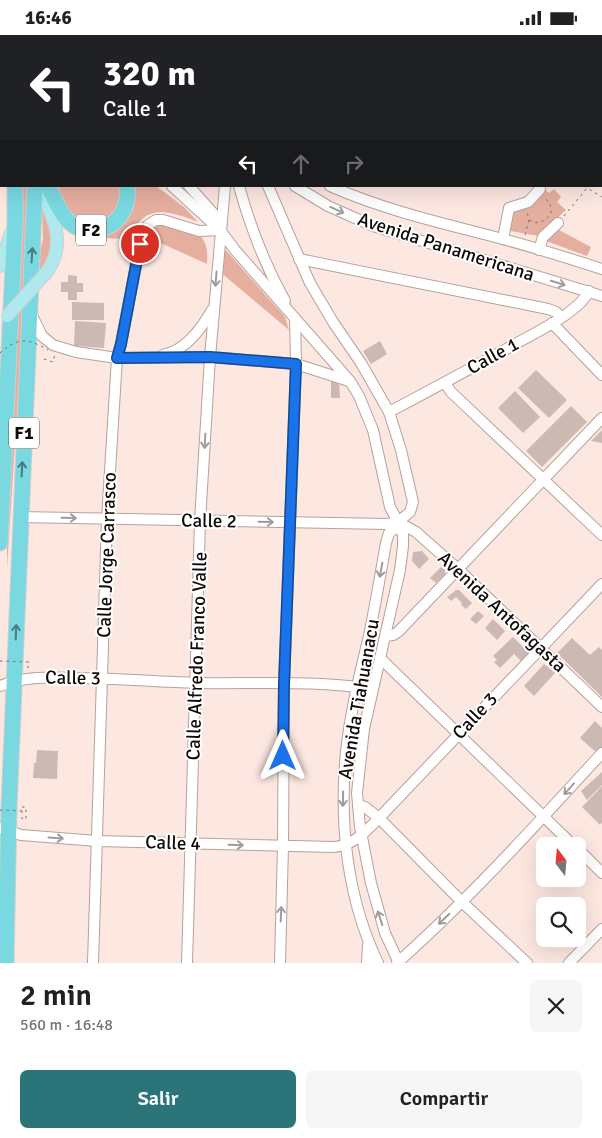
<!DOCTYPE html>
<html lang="es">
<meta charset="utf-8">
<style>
body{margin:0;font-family:Signika,sans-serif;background:#f6f6f6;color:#202124;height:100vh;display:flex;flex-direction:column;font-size:19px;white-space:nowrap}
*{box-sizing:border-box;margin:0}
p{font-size:16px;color:#757577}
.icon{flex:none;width:28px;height:28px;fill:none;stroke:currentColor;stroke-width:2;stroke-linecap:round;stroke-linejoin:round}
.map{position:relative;height:928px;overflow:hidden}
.panel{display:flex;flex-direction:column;background:#fff;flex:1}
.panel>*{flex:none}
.top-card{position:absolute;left:0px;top:0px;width:602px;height:152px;box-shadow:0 5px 20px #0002;background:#202124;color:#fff;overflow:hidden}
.needle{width:32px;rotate:344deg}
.controls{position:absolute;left:536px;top:802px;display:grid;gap:10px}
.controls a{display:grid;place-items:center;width:50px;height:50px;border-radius:8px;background:#fff;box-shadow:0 5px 20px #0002;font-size:25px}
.pin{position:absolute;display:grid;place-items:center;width:42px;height:42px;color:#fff;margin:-21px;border:2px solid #fff;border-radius:50%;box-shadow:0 1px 5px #0007}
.me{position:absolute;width:55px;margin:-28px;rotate:0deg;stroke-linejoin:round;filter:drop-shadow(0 0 4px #0008)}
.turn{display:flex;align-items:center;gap:18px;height:105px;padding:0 20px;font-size:22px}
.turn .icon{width:65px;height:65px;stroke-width:2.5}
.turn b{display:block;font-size:35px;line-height:42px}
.lanes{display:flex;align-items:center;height:48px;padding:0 20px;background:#0003;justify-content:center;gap:25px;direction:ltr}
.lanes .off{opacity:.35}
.round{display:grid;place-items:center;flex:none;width:52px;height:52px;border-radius:8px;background:#f6f6f6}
.headline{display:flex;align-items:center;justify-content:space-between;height:85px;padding:0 20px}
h1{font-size:30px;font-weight:600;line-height:38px}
.primary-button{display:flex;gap:10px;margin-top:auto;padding:10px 20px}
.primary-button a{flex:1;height:58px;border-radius:8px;background:#2b747a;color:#fff;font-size:20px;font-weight:600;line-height:58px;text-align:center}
.primary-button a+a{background:#f6f6f6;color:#202124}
.status{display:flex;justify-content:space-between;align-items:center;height:35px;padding:0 25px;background:#fff;direction:ltr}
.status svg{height:14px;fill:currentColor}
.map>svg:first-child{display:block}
</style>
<div class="status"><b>16:46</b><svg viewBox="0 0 49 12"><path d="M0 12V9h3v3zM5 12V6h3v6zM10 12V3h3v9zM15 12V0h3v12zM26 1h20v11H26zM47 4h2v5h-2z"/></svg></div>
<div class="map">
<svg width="602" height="928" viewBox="0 0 602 928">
<rect width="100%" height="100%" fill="#fde7e1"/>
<g fill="#e5afa0">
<polygon points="20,151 27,151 21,315 7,533 7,468"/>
<polygon points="52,151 122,151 121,172 98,192 72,185"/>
<path d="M131,151H156L184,172L198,187C168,176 144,167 130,204L99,203C125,192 134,180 131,151Z"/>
<polygon points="543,153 549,158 554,154 561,162 557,167 566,175 538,201 511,196 510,195 511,176"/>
<polygon points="42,173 52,196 52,219 35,244 37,224 43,205"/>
<path d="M160,186C189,195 210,192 207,229L143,200Z"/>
<polygon points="557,194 591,212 587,221 546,206 545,205"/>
<polygon points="223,212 285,282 289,295 219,236"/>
</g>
<g fill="#cdb9b3">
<polygon points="68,240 77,241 77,248 83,248 83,257 77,257 77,265 68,265 68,257 61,257 61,247 68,247"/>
<polygon points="72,267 104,268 104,285 72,285"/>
<polygon points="75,286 106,288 104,313 74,311"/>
<polygon points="380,306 387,319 371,329 363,316"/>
<polygon points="536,335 567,365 549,383 518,353"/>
<polygon points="331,345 339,345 340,363 331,363"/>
<polygon points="515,356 540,382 523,398 498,373"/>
<polygon points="571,371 587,387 542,432 526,416"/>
<polygon points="602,395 602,408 591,406"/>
<polygon points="422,516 429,524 419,534 412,526 413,517"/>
<polygon points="441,532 445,535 445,539 436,548 430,543"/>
<polygon points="456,555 459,555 472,568 466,574 461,570 462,568 456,562 451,566 447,562"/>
<polygon points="478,576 484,581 476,589 470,584"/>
<polygon points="493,584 505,596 497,605 485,593"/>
<polygon points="513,602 530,619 523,628 514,619 500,633 494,627 497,625 493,621"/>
<polygon points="572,603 590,620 599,612 602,615 602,662 557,618"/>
<polygon points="544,629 555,638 534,661 524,651"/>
<polygon points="595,686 602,693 602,714 598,719 580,703"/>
<polygon points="37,715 58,716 57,744 33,743 34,728 36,728"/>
<polygon points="602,737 602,750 587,765 581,756"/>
<polygon points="602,751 602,787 600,790 582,772"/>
</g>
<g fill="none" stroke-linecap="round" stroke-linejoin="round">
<g stroke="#b6a29c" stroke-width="12">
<g id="minor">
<polyline points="107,0 109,1"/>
<polyline points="173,0 175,1"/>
<polyline points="570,1 571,0"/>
<path d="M172,151L220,195L235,215L350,346L359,361L373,395L390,472L398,487L397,492L389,498L386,508C380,541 375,573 368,605C359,642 350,679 346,717C339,788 347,863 378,928"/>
<polyline points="189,151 213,178 219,194"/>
<path d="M239,151C250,191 265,230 285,266"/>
<polyline points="268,151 310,248 333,287 361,328 389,377 401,415 413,467 410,477 398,487"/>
<polyline points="295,151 328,171 373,191 602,261"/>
<path d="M330,151C384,175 442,188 499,203C533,212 568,223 602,234"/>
<polyline points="503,204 509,173 528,167 540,154"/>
<polyline points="539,215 543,202 558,188"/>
<polyline points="299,224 548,274 556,277 561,282"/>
<polyline points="31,278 42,301 53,310 76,317 117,323 210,322 296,329 349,346"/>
<polyline points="552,288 602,340"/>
<path d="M163,320C168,318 174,317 178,314C192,306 204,289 212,275"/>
<polyline points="445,348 451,357 602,500"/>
<path d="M389,377C429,356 468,335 508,313C530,300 578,279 589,256"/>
<polyline points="20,482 387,489 398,487"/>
<polyline points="398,487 416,497 458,534 602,672"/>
<polyline points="397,492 403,498 403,511 400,535 364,694 357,758 360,792 371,848 385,898 399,928"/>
<polyline points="386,601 393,600 398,597 602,383"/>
<polyline points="380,623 574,811"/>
<path d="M0,651C25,641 48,642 75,643C116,643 156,647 197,648C255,649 315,645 372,654"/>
<polyline points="358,770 365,772 379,783 462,867 527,928"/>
<path d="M0,793L21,800L97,806L333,812C353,811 365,797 379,783L602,549"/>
<polyline points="578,814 602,838"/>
<polyline points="93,928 107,484 117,323 121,309 142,198 148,190 156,185 163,185 199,196 220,195"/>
<polyline points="187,928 200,486 210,322 225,151"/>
<polyline points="280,928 283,811 284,649 296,329 295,283"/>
<polyline points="367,928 368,910"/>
<path d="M397,928C470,863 536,790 602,718"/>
<polyline points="569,928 602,894"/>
</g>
</g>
<g stroke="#cfcece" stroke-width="14">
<g id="major">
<path d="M38,151C53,180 68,209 46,238"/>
<polyline points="0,231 11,198"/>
</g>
</g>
<g stroke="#cfcece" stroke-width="17">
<g id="highway">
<polyline points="15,0 15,1"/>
<polyline points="59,1 61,1"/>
<polyline points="0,9 1,15"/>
<polyline points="0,92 1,92"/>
<polyline points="0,107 1,107"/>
<polyline points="0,132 1,134"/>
<path d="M48,151C55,165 62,184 76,192C81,195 89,195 95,195C117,193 130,173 127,151"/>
<polyline points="0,508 15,188 15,151"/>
<polyline points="6,928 9,772 35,151"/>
</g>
</g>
<g stroke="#7d6f6c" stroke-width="1" stroke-dasharray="2.5 4" stroke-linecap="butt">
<polyline points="40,0 40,1"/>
<polyline points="480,0 480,1"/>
<polyline points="520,0 533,0"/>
<polyline points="547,0 547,1"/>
<polyline points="422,1 423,0"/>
<polyline points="445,1 445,0"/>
<polyline points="454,1 454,0"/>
<polyline points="601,56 602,56"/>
<polyline points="601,75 602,75"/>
<polyline points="601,128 602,128"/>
<polyline points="584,151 602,162"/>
<polyline points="564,181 587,153"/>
<path d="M529,185C539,190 543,187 551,179C551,172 551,167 544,163"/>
<polyline points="525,200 529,185 527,177"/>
<polyline points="44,324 53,327 55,319"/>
<polyline points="27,632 29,632 29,627"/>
<polyline points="22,772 26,772 26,784 22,784 22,776"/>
</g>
<use href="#minor" stroke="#fff" stroke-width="10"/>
<use href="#major" stroke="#afe8ed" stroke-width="12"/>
<use href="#highway" stroke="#7ad8e1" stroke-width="15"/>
<g stroke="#cfcece" stroke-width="14" stroke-linecap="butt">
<polyline id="major-bridge" points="7,281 46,238"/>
</g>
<g stroke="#7d6f6c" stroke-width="1" stroke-dasharray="2.5 4" stroke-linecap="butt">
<path d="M0,318C18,302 28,303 48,315"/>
<polyline points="0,626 29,627"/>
<polyline points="0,775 22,776"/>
</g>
<use href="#major-bridge" stroke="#afe8ed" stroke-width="12"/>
</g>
<defs><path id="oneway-shaft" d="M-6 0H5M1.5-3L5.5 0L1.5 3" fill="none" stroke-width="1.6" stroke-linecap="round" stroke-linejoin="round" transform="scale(1.25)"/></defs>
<g stroke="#9f9d9c">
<use href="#oneway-shaft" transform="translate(337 175) rotate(24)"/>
<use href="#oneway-shaft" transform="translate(216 244) rotate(94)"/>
<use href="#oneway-shaft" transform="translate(558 248) rotate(17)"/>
<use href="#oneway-shaft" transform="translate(205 406) rotate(93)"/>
<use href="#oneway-shaft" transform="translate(69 483) rotate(1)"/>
<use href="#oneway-shaft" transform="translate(266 487) rotate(1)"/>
<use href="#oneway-shaft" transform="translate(381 535) rotate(100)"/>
<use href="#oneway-shaft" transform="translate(569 754) rotate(132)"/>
<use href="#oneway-shaft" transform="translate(343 764) rotate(91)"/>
<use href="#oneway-shaft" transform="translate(56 803) rotate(4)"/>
<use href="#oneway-shaft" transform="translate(236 810) rotate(2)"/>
<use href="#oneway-shaft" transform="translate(281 879) rotate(-88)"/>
<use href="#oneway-shaft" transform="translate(380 883) rotate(-108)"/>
<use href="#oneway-shaft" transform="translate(444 884) rotate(136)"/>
</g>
<g stroke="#4a7b7f">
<use href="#oneway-shaft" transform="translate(32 220) rotate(-87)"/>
<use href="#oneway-shaft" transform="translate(22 434) rotate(-87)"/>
<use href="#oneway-shaft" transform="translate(16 597) rotate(-88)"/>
</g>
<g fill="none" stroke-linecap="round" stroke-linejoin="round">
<g stroke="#114b97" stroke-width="12">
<polyline id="route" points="140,209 121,309 117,323 210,322 296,329 284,649 283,721"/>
</g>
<use href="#route" stroke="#1a73e8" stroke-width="9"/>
</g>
<g text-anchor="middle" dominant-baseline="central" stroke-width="4" stroke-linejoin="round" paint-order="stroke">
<g fill="#fff" stroke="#585452" stroke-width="1">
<rect x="76" y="179.5" width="30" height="31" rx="4"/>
<rect x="9" y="382.5" width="30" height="31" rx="4"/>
</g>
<g font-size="18" font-weight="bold" fill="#100a08">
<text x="91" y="195">F2</text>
<text x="24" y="398">F1</text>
</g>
<g font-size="19" fill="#100a08" stroke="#fff">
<text transform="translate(446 212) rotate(18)">Avenida Panamericana</text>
<text transform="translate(493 321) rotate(-29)">Calle 1</text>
<text transform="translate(209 486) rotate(1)">Calle 2</text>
<text transform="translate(107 520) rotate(-88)">Calle Jorge Carrasco</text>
<text transform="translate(502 577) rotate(43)">Avenida Antofagasta</text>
<text transform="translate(197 621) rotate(-88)">Calle Alfredo Franco Valle</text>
<text transform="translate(73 643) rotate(1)">Calle 3</text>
<text transform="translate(359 664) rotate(-80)">Avenida Tiahuanacu</text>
<text transform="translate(475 681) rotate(-47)">Calle 3</text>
<text transform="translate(173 808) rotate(2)">Calle 4</text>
</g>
</g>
</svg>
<div class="controls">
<a><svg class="needle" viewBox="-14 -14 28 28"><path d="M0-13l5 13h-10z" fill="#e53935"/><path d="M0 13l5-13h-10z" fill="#757577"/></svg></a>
<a><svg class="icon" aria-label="search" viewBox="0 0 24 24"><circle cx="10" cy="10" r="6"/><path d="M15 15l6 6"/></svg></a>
</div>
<div class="pin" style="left:140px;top:209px;background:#d93025"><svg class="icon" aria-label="arrive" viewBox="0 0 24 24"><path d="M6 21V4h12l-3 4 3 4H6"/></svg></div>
<svg class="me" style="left:283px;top:721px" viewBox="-20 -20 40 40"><path d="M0-17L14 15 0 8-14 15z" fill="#1a73e8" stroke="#fff" stroke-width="4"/></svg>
<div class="top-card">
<div class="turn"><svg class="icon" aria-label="left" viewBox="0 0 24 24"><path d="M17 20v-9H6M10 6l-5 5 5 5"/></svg><div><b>320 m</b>Calle 1</div></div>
<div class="lanes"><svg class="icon" aria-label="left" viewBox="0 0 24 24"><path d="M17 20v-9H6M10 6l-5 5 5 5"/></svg><svg class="icon off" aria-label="ahead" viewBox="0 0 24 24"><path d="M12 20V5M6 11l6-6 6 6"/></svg><svg class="icon off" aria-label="right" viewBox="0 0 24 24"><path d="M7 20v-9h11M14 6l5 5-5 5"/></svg></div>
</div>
</div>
<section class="panel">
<div class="headline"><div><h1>2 min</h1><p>560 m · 16:48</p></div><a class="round"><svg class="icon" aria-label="close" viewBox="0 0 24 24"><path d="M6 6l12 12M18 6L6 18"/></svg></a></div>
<div class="primary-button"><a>Salir</a><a>Compartir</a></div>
</section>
